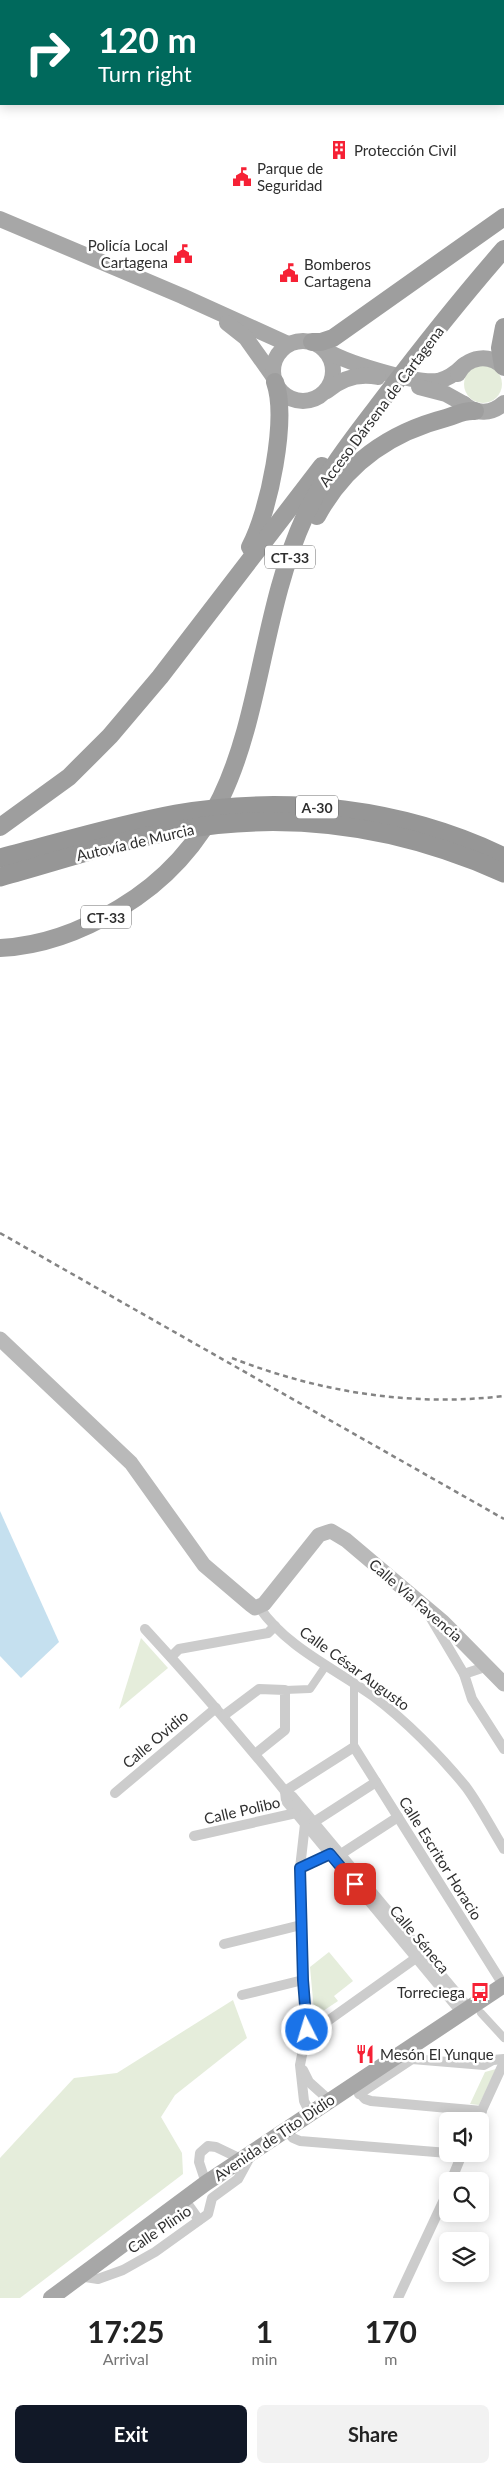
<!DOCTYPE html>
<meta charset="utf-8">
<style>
body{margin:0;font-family:Lato,sans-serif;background:#f2f2f2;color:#222;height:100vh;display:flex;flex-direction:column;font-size:19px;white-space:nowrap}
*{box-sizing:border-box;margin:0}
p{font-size:16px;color:#767676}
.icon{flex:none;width:28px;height:28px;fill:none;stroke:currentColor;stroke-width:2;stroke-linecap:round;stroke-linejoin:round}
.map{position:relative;height:2298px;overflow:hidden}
.panel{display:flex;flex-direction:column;background:#fff;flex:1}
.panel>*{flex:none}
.hud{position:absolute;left:0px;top:0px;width:505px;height:105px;box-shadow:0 2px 12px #0003;background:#00695c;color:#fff;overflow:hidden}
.tools{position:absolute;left:439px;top:2112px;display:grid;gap:10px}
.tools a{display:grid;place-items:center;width:50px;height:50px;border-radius:8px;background:#fff;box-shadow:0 2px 12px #0003;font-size:25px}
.pin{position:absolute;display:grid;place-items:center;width:42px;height:42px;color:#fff;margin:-21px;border-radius:10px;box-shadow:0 2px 8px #0006}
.me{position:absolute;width:55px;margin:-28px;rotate:355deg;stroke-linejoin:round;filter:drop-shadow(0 0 4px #0008)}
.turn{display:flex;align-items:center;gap:18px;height:105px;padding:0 15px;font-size:22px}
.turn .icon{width:65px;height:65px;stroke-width:2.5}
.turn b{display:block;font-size:35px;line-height:42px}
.eta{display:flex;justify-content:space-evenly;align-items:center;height:85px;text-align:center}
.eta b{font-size:30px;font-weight:700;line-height:35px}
.action{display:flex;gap:10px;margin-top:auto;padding:10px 15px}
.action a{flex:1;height:58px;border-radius:8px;background:#111827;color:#fff;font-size:20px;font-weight:700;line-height:58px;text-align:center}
.action a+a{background:#f2f2f2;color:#222}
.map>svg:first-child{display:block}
</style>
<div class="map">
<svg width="504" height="2298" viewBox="0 0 504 2298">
<rect width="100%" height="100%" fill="#fff"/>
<g fill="#e5eddb">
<circle cx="483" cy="384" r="19"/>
<polygon points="141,1638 168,1668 119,1709"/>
<polygon points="329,1952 353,1981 334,1996 338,2001 317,2015 314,2011 310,1967"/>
<polygon points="233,2000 247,2038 175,2095 161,2117 182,2153 183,2174 20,2298 0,2298 0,2158 74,2078 117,2073"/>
<polygon points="496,2069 479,2105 470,2104 485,2072"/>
</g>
<polygon fill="#c5e0ef" points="0,1511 59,1642 21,1678 0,1656"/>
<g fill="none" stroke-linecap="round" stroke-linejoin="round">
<g stroke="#ccc" stroke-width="8">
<polyline points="285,1690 310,1689 325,1667"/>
<polyline points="354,1747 354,1683"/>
<polyline points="481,2013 504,2038"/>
</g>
<g stroke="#ccc" stroke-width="10">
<path d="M259,1607C287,1648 334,1668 373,1696C404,1719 441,1756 466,1787C480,1806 491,1828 504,1849"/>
<polyline points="429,1615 464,1674 488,1666"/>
<path d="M145,1629C193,1681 240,1736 285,1791L292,1796L468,2007"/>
<polyline points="171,1657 179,1649 268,1633 275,1626"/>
<polyline points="464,1674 472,1699 504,1749"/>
<polyline points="223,1716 259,1689 285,1690 285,1730 255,1754"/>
<polyline points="285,1791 354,1747 504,1986"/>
<polyline points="285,1791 286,1801 461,2012"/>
<polyline points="115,1793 216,1708"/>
<polyline points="314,1822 376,1782"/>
<polyline points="305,1824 300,1868 303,1980 307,2030 300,2065 304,2101 310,2113"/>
<polyline points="194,1836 296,1813"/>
<polyline points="341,1854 398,1817"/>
<polyline points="300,1868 330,1854"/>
<polyline points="224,1944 301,1925"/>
<polyline points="242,1995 303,1980"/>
<polyline points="307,2030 322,2025 416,1958"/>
<polyline points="303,2070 309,2082 329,2100"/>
<polyline points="356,2089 365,2099 371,2101 482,2111"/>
<polyline points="359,2094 412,2059 484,2065 493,2060 504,2059"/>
<polyline points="477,2121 504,2062"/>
<polyline points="285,2129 293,2138 300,2141 448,2153"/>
<polyline points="451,2181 462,2154"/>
<polyline points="206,2183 199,2162 200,2153 208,2146 216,2147 241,2159"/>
<polyline points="184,2199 199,2220"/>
<polyline points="79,2276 98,2279 123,2270 155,2252 208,2214 212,2198 238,2179 250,2157"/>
<polyline points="398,2298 448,2191"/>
</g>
<polyline stroke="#b9b9b9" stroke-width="15" points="0,1339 131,1463 204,1565 251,1605 255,1608 264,1604 319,1535 331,1531 346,1540 443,1622 504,1684"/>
<g stroke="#a7a7a7" stroke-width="16">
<polyline points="0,219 182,296 288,344"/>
<polyline points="227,323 246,338 273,376"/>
<circle cx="303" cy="371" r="30"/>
<path d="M323,348C341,362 416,384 438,381C448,379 457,372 464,365"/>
<path d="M458,374C467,356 490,353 504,368"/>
<polyline points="419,387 446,394 464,404"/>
<path d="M327,391C342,378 358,373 378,377"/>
<path d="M464,404C476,415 492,414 504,403"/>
<polyline points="51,2298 206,2183 504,1985"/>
</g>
<g stroke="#9e9e9e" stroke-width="18">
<polyline points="312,342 321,342 333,338 504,217"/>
<polyline points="503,366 500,348 504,327"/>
<path d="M317,516C345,464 388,433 446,418C457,415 463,410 475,411"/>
<path d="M250,547C269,512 288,419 275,382"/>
<polyline points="0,827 69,777 110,736 160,677 322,466"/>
<path d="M0,948C43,946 84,930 120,908C272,817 241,656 305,516C326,471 357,433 386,395C424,345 463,296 504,249"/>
</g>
<g stroke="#969696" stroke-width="19">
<path d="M0,858C58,843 117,825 176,814C287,795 403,808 504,857"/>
<path d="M0,877C59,861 119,840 179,830C291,810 401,827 504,873"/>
</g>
<g stroke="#848484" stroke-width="2.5" stroke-dasharray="5 4" stroke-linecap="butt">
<polyline points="0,19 1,20"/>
<polyline points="0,1233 504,1519"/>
<path d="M232,1358C319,1392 411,1407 504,1396"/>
</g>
</g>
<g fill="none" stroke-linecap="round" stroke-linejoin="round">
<g stroke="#114b97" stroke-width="12">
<polyline id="route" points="307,2030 303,1980 300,1868 330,1854 355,1884"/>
</g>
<use href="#route" stroke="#1a73e8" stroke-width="9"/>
</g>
<defs>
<g id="building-bare" transform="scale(1.5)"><path d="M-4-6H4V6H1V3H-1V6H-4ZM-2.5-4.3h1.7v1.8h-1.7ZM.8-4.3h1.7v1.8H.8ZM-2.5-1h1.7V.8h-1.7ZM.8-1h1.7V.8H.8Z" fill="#f62135" stroke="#fff" stroke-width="2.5" paint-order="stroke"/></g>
<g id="civic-bare" transform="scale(1.5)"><path d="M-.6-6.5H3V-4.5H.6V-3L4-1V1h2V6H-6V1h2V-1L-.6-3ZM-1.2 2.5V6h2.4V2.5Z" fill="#f62135" stroke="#fff" stroke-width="2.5" paint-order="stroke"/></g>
<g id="bus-bare" transform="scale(1.5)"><path d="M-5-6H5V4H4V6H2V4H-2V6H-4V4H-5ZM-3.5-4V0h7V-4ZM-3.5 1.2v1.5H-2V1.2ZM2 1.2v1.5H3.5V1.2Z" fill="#f62135" stroke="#fff" stroke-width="2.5" paint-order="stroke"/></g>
<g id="restaurant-bare" transform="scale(1.5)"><path d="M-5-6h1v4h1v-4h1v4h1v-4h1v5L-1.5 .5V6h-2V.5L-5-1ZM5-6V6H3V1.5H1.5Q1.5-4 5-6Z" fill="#f62135" stroke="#fff" stroke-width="2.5" paint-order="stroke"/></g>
</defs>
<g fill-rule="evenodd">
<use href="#building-bare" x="339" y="150"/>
<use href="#civic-bare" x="242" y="177"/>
<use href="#civic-bare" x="183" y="254"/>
<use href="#civic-bare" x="289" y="273"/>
<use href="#bus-bare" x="480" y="1992"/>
<use href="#restaurant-bare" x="365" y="2054"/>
</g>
<g text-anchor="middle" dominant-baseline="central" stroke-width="5" stroke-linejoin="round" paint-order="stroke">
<g fill="#fff" stroke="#6d6d6d" stroke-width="1">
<rect x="265" y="545.5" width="50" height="23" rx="4"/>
<rect x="296" y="795.5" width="42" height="23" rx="4"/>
<rect x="81" y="905.5" width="50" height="23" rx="4"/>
</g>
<g font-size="14" font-weight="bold" fill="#2f2f2f">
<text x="290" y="557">CT-33</text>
<text x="317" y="807">A-30</text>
<text x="106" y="917">CT-33</text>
</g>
<g font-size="15" fill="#2f2f2f" stroke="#fff" text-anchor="start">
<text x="354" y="150">Protección Civil</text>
<text x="257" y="168">Parque de<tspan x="257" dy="17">Seguridad</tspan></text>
<text x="168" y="245" text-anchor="end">Policía Local<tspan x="168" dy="17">Cartagena</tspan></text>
<text x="304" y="264">Bomberos<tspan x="304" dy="17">Cartagena</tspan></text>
<text x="465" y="1992" text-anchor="end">Torreciega</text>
<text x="380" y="2054">Mesón El Yunque</text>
</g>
<g font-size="15" fill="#2f2f2f" stroke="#fff">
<text transform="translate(381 406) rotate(-53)">Acceso Dársena de Cartagena</text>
<text transform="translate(135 842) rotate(-13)">Autovía de Murcia</text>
<text transform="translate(416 1600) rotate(41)">Calle Vía Favencia</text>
<text transform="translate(355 1668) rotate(36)">Calle César Augusto</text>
<text transform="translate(155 1739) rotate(-40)">Calle Ovidio</text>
<text transform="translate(242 1810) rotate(-13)">Calle Polibo</text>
<text transform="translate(441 1858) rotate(58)">Calle Escritor Horacio</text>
<text transform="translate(420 1939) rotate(50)">Calle Séneca</text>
<text transform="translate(274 2137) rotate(-34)">Avenida de Tito Didio</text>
<text transform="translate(159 2229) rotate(-34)">Calle Plinio</text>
</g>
</g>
</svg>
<div class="tools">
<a><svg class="icon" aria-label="sound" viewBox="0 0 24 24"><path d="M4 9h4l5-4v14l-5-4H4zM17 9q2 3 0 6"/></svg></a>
<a><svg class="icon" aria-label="search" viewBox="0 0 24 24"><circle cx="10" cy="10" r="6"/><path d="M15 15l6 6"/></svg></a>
<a><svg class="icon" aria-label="layers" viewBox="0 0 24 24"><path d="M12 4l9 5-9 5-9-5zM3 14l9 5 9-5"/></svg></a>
</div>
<div class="pin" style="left:355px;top:1884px;background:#d93025"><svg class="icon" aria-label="arrive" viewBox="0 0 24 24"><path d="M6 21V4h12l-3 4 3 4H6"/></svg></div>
<svg class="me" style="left:307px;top:2030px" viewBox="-20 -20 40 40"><circle r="17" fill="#1a73e8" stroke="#fff" stroke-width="3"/><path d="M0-11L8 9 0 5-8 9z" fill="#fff"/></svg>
<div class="hud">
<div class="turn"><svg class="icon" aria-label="right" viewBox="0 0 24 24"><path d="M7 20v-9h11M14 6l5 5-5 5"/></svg><div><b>120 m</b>Turn right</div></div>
</div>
</div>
<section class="panel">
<div class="eta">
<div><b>17:25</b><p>Arrival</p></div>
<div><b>1</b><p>min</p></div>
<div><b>170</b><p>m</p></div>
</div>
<div class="action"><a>Exit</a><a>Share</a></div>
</section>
